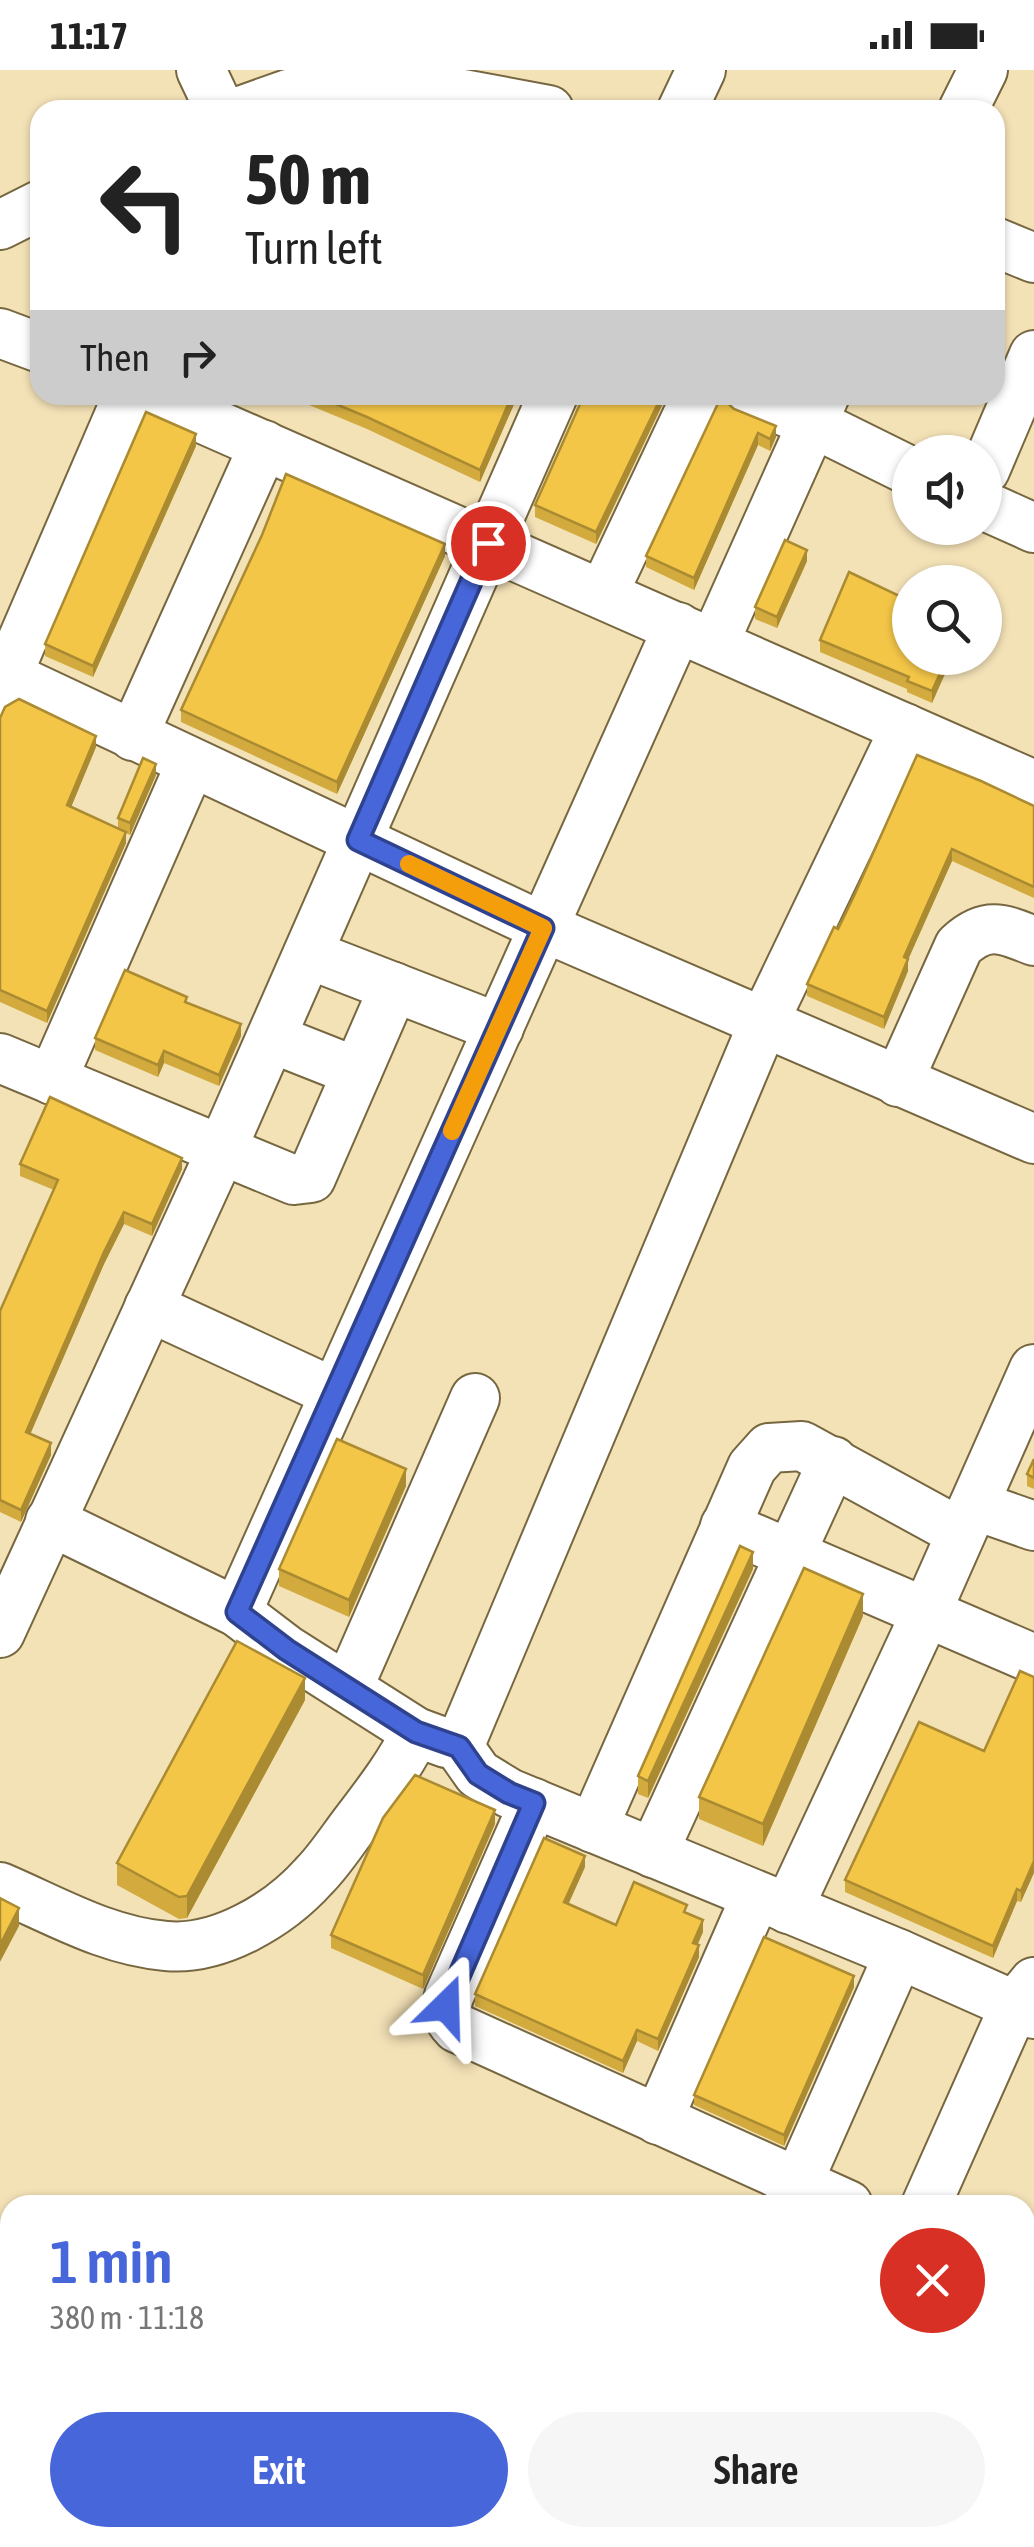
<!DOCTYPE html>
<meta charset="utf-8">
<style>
body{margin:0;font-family:"Asap Condensed",sans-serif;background:#f6f6f6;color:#222;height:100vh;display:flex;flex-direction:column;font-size:38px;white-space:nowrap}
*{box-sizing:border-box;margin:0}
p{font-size:32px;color:#767676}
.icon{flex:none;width:55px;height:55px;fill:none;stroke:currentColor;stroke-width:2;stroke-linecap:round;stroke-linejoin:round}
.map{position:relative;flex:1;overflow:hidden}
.panel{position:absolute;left:0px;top:2125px;width:1035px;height:352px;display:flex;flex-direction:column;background:#fff;border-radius:30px 30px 0 0;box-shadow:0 2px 8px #0004}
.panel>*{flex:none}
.hud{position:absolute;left:30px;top:30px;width:975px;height:305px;border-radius:30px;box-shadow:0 2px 8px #0004;background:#fff;color:#222;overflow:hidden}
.buttons{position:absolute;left:892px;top:365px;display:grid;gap:20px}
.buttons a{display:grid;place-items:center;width:110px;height:110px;border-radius:50%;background:#fff;box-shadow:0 2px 8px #0004;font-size:50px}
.pin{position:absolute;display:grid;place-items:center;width:85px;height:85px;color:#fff;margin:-42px;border:5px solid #fff;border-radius:50%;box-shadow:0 2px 10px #0007}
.me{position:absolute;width:110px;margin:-55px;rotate:22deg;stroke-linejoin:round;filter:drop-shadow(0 0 8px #0008)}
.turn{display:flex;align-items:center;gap:35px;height:210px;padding:0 50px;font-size:45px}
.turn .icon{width:130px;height:130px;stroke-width:2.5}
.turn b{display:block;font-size:70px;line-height:85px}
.then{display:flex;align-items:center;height:95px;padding:0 50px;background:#0003;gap:20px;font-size:38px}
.round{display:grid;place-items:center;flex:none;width:105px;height:105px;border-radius:52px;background:#f6f6f6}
.headline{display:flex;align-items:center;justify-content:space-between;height:170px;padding:0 50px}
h1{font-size:60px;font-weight:600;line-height:75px;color:#4766da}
.cta{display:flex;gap:20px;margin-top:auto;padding:20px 50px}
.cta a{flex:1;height:115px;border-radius:60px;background:#4766da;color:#fff;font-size:40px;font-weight:600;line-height:115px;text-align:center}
.cta a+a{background:#f6f6f6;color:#222}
.status{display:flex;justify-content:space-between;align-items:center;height:70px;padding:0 50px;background:#fff;direction:ltr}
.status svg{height:28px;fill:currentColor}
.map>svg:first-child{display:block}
</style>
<div class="status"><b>11:17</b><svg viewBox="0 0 49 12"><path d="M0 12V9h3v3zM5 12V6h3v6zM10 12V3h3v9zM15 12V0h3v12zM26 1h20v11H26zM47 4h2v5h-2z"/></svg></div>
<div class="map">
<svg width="1034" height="2477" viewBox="0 0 1034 2477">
<rect width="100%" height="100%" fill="#f4e2b7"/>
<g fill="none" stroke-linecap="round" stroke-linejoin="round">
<g stroke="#776740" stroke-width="52">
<g id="minor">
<polyline points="201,0 220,40"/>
<polyline points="243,40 288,24 344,10 409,14 549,40"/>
<polyline points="682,40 701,0"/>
<polyline points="963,40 983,0"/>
<polyline points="0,155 40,135"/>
<polyline points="995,172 1034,188"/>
<polyline points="0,263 40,278"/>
<polyline points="149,325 1034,715"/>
<polyline points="744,325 811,352 910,401"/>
<polyline points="985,400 1034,285"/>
<polyline points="985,436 1034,458"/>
<polyline points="603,524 697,325"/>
<polyline points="714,573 825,325"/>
<polyline points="0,602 543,857 1034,1069"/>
<polyline points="0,622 128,325"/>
<polyline points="905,658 763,954 459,1677 478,1704 509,1723 899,1884 1034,1944"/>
<polyline points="133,666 264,375"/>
<polyline points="308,884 499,958"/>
<polyline points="271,968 357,1002"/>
<polyline points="0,988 294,1110 311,1108 394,917"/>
<polyline points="52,1010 191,693"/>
<path d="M898,1012L959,876C986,851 1002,858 1034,871"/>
<polyline points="149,1237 335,1323"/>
<polyline points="974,1435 1034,1456"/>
<polyline points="50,1451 237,1542 287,1580 416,1662 446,1673"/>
<polyline points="725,1456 1034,1589"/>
<polyline points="237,1542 678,557"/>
<polyline points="0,1563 221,1081 553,325"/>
<polyline points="348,1618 475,1328"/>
<path d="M534,1733L449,1926C445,1941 446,1947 457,1958L848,2135"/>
<polyline points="593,1758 752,1397 769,1378 802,1376 961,1463"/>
<polyline points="653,1783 833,1391"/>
<path d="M0,1817C54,1840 106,1871 166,1876C219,1881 279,1845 314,1806C330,1790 343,1769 357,1751C379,1722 400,1695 416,1662"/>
<polyline points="788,1839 926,1543 1034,1299"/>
<polyline points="658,2050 756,1826"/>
<polyline points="788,2135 899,1884"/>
<polyline points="926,2135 1015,1935 1034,1912"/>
<polyline points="1025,2214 1034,2218"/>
<polyline points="0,2217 10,2221"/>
<polyline points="572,2468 594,2477"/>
<polyline points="900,2468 921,2477"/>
<polyline points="21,2477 26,2468"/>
<polyline points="228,2477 232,2468"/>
<polyline points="430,2477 434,2468"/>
<polyline points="638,2477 642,2468"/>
<polyline points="776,2477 780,2468"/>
</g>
</g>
<use href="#minor" stroke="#fff" stroke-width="48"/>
</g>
<g fill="#d2aa3e">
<polygon points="285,325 518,325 480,412 367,359"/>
<polygon points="584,325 667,325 596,474 535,447 535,435"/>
<polygon points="734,339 776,367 770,381 758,375 694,520 646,497 646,486"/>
<polygon points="196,376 93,607 45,586 45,574"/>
<polygon points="445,486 337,724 181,652 181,640"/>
<polygon points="807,491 777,558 755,549 755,537"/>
<polygon points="820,570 910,588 952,588 932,633 907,622 907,619 820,582"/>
<polygon points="0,648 96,677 71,737 118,758 118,748 156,705 130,765 126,763 126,773 47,953 0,932"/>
<polygon points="1034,736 1034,828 952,791 908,889 908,901 884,959 807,926 807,914 854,826"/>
<polygon points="187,933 241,966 219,1016 164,993 158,1007 95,980 95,968"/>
<polygon points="20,1094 182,1099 152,1166 124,1154 104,1194 30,1364 51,1385 21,1452 0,1442 0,1241 54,1120 20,1106"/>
<polygon points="1034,1389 1034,1419 1027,1416 1027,1404"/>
<polygon points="406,1416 349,1547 279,1516 279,1499"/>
<polygon points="753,1499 648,1728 638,1724 638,1706"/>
<polygon points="863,1546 763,1776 699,1749 699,1727"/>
<polygon points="1034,1607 1021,1832 1017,1831 993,1888 845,1822 845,1810 984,1681"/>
<polygon points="305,1630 187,1848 179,1849 117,1815 117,1793"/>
<polygon points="495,1754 423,1919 331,1878 331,1865"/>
<polygon points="585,1797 568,1834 616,1855 687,1843 703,1862 698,1874 699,1887 658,1981 637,1971 623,2003 475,1936 475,1924"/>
<polygon points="854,1917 784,2076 694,2035 694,2025"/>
</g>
<g fill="#ab8b32">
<polygon points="512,325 518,325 480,412 480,400"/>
<polygon points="662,325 667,325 596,474 596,462"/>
<polygon points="776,356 776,367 770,381 770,369"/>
<polygon points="758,363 758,375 694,520 694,508"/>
<polygon points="196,364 196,376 93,607 93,596"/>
<polygon points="445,474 445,486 337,724 337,712"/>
<polygon points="807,480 807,491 777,558 777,547"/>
<polygon points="947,588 952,588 932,633 932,621"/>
<polygon points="96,666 96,677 67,747 67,735"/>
<polygon points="156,694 156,705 130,765 130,753"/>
<polygon points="126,762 126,773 47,953 47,941"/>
<polygon points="952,779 952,791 904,899 904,887"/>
<polygon points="908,889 908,901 884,959 884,947"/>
<polygon points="241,954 241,966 219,1016 219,1005"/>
<polygon points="164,981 164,993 158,1007 158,995"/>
<polygon points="182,1088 182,1099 152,1166 152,1154"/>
<polygon points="124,1142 124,1154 104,1194 26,1374 26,1362 104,1182"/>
<polygon points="51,1373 51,1385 21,1452 21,1440"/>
<polygon points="406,1399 406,1416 349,1547 349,1530"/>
<polygon points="753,1482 753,1499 648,1728 648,1711"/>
<polygon points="863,1524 863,1546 763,1776 763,1754"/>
<polygon points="305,1608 305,1630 187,1848 187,1826"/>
<polygon points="495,1740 495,1754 423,1919 423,1905"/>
<polygon points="585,1786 585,1797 564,1844 564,1832"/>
<polygon points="1034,1791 1034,1803 1021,1832 1021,1821"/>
<polygon points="1017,1819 1017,1831 993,1888 993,1876"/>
<polygon points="19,1838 19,1856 0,1892 0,1875"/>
<polygon points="703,1850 703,1862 693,1884 693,1873"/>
<polygon points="699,1875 699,1887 658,1981 658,1969"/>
<polygon points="854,1906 854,1917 784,2076 784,2065"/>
<polygon points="637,1960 637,1971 623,2003 623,1991"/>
<polygon points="10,2435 10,2447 3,2454 0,2460 0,2448 3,2442"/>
<polygon points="77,2468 81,2468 78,2477 73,2477"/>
<polygon points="194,2468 199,2468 195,2477 190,2477"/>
<polygon points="282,2468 287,2468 283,2477 278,2477"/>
<polygon points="494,2468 499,2468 495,2477 489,2477"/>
</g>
<g fill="#f4c648" stroke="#ab8b32" stroke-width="2.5">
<polygon points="314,325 512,325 480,400 367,347"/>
<polygon points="584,325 662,325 596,462 535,435"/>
<polygon points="721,327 734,339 776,356 770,369 758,363 694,508 646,486"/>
<polygon points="146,342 196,364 93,596 45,574"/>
<polygon points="286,404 445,474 337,712 181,640 262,465"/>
<polygon points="785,470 807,480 777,547 755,537"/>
<polygon points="849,502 910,531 910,588 947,588 932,621 907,611 909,607 820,570"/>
<polygon points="19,629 96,666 67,735 126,762 47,941 0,920 0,648 5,637"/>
<polygon points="917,685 981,711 1034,736 1034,817 952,779 904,887 908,889 884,947 807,914 834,857 838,859 854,826"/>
<polygon points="143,688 156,694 130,753 118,748"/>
<polygon points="125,900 187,927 185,932 241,954 219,1005 164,981 158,995 95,968"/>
<polygon points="50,1027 182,1088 152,1154 124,1142 104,1182 26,1362 51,1373 21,1440 0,1430 0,1241 58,1110 20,1094"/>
<polygon points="337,1369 406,1399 349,1530 279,1499"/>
<polygon points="1034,1389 1034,1408 1027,1404"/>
<polygon points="740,1476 753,1482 648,1711 638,1706"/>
<polygon points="804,1498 863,1524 763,1754 699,1727"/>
<polygon points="237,1571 305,1608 187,1826 179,1827 117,1793"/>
<polygon points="1020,1601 1034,1607 1034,1791 1021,1821 1017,1819 993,1876 845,1810 919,1652 984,1681"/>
<polygon points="415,1705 495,1740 423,1905 331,1865 383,1748"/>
<polygon points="544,1768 585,1786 564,1832 616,1855 634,1812 687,1835 684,1842 703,1850 693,1873 699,1875 658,1969 637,1960 623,1991 475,1924"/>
<polygon points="0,1828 19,1838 0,1875"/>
<polygon points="764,1867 854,1906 784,2065 694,2025"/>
<polygon points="10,2388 10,2435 3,2442 0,2448 0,2411"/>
<polygon points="49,2468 77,2468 73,2477 45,2477"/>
<polygon points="166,2468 194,2468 190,2477 162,2477"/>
<polygon points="257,2468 282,2468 278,2477 251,2477"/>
<polygon points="464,2468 494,2468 489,2477 460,2477"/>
</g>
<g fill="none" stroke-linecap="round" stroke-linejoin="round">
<g stroke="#2e428e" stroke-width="25">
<polyline id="route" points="446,1936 534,1733 509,1723 478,1704 459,1677 416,1662 287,1580 237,1542 543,858 358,770 488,473"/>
</g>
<use href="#route" stroke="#4766da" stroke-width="18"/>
<polyline stroke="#f59e0b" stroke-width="18" points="409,794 543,858 452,1061"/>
</g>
</svg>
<div class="buttons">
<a><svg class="icon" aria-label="sound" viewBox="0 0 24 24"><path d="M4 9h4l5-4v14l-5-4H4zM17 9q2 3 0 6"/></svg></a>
<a><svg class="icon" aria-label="search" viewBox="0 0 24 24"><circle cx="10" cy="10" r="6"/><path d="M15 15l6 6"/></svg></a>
</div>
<div class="pin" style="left:488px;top:473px;background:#d93025"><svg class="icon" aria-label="arrive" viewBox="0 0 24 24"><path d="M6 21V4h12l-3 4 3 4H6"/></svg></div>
<svg class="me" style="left:446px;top:1936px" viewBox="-20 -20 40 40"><path d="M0-17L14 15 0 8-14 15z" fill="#4766da" stroke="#fff" stroke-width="4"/></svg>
<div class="hud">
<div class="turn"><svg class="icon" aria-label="left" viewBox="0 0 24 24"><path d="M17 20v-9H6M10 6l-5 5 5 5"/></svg><div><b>50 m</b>Turn left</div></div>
<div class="then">Then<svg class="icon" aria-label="right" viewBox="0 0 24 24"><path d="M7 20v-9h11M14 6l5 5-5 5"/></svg></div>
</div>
<section class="panel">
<div class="headline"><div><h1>1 min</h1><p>380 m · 11:18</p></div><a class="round" style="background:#d93025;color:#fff"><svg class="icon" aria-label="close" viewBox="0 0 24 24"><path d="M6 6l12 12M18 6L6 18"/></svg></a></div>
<div class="cta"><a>Exit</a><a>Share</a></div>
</section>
</div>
